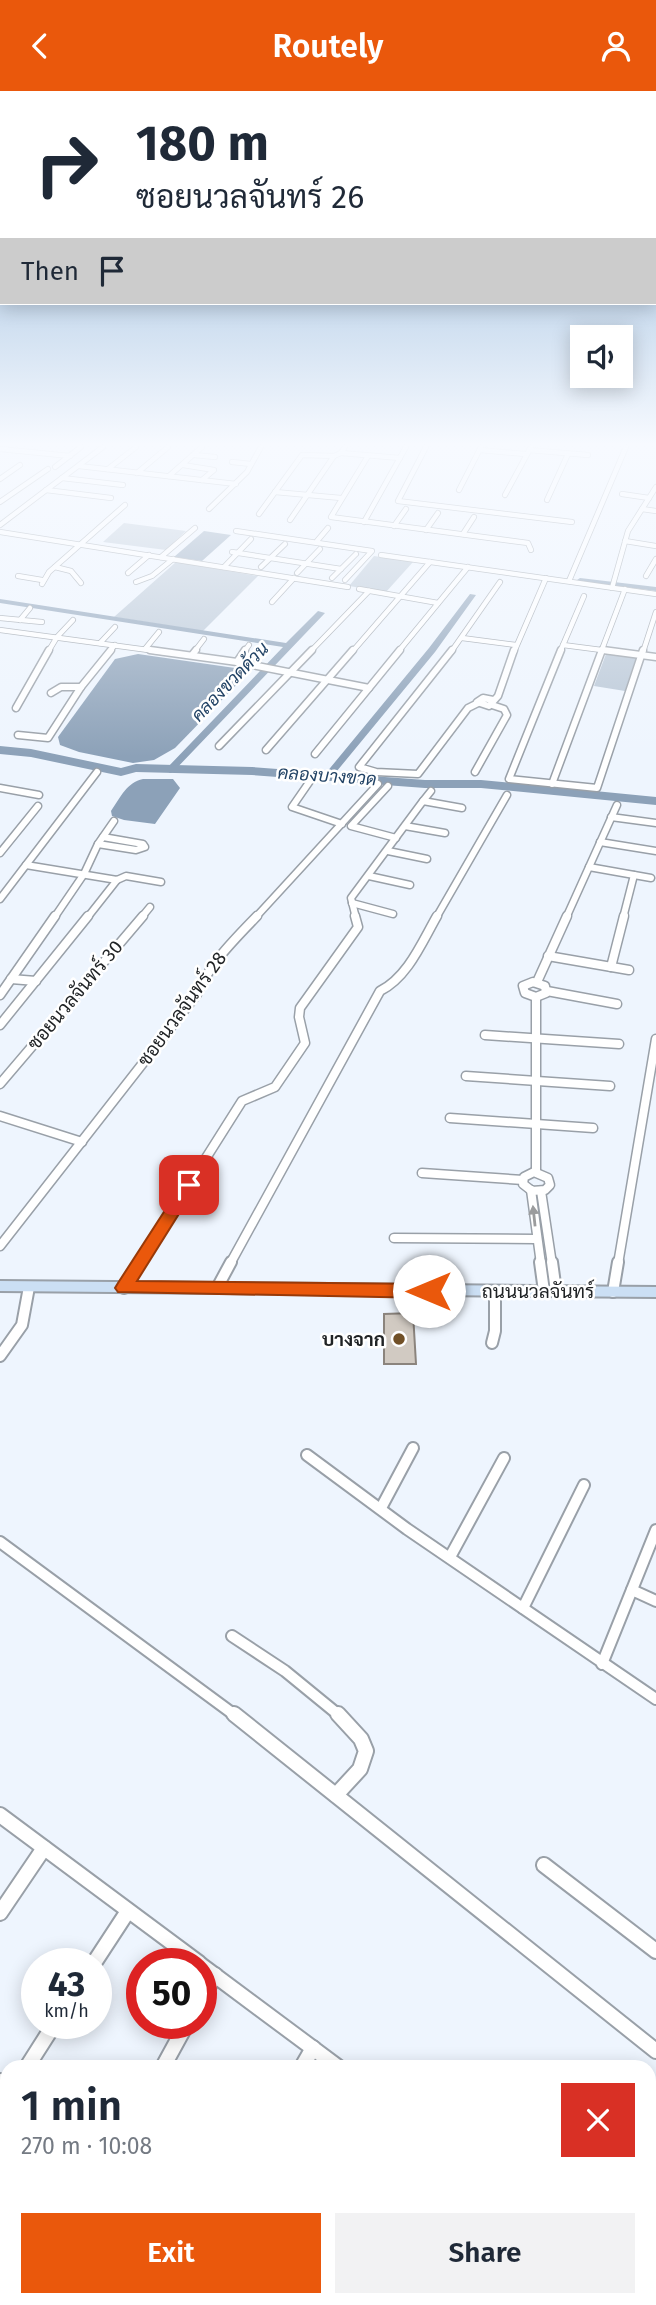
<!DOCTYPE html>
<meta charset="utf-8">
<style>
body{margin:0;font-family:"Fira Sans",Sarabun,sans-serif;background:#f2f2f3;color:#1f2937;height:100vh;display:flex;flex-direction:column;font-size:26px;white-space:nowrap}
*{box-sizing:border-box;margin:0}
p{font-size:23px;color:#747a83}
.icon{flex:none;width:38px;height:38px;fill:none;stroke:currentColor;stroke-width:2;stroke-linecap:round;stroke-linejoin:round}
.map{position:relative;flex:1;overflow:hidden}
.panel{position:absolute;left:0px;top:1969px;width:656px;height:247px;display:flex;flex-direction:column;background:#fff;border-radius:21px 21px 0 0;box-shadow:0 4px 18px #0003}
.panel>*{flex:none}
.guide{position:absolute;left:0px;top:0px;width:656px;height:214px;box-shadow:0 4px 18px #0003;background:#fff;color:#1f2937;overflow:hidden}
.tools{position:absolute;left:570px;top:234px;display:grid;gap:14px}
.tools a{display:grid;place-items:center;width:63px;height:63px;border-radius:0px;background:#fff;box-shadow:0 4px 18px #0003;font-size:35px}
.speed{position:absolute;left:21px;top:1857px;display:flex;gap:14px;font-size:35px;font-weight:700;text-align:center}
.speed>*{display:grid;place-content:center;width:91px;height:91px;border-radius:50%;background:#fff;box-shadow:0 4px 18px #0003;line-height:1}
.speed small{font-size:18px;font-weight:400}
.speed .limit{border:10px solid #d22;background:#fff;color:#111}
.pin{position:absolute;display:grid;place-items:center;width:60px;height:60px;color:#fff;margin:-30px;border-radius:14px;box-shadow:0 4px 10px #0006}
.me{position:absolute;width:77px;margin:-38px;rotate:270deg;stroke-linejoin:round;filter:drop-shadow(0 0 5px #0008)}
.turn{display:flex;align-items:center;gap:24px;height:147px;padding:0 21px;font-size:32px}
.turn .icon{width:91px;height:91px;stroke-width:2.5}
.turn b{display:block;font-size:49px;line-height:60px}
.then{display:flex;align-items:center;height:66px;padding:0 21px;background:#0003;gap:14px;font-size:26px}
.round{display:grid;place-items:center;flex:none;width:74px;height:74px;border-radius:0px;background:#f2f2f3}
.overview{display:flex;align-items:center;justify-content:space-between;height:119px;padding:0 21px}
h1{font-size:42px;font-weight:600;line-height:52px}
.button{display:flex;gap:14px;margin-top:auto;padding:14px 21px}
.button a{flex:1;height:80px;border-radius:0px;background:#ea580c;color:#fff;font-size:28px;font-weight:600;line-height:80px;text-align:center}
.button a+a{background:#f2f2f3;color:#1f2937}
header{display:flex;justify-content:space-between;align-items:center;height:91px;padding:0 21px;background:#ea580c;color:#fff;font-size:32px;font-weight:600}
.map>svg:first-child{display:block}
</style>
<header><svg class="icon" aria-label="back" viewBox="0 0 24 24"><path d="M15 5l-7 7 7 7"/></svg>Routely<svg class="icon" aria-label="person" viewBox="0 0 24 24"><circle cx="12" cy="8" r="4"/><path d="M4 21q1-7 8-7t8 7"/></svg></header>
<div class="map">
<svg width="656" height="2214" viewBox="0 0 656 2214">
<rect width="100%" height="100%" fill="#eef5fe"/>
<g fill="#b9c7d6">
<polygon points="124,432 186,440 166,459 103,451"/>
<polygon points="374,465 413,471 386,501 349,495"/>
<polygon points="176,471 258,485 203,540 114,526"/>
<polygon points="606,563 636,567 625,600 594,595"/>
</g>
<g fill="#8ca1b8">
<polygon points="204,440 231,444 202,470 174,466"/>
<polygon points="138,563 235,577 246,584 175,657 154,669 133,672 79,661 60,654 58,646 115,568"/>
<path d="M143,688H173L180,697L155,733L124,729L112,725L111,720C120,707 127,691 143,688Z"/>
</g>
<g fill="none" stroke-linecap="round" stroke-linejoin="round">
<g fill="#8ca1b8" fill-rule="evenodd">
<polygon points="580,487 656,496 656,500 578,490 577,489"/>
<polygon points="470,503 476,504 435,561 332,686 326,686 326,682 429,557"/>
<polygon points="0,508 286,552 318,520 325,522 173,681 170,682 166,679 167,677 283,556 0,512"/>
</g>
<polygon fill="#8ca1b8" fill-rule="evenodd" points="0,655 31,658 121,677 136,673 252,676 425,689 481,689 656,706 656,714 481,697 425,697 252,684 136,681 121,685 31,666 0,663"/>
</g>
<polygon fill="#d1cac2" stroke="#8b847d" stroke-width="2" points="413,1222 416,1273 384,1273 384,1223"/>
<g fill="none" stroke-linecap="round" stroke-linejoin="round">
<g stroke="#99a0a8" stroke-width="6">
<g id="street-far4">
<polyline points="426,356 398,410 572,431"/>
<polyline points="0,358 70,365"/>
<polyline points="480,359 525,363"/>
<polyline points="529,359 588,364"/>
<polyline points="341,362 400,367"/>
<polyline points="194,364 215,366"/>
<polyline points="368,365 331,426 528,452 531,459"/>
<polyline points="232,371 251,373"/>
<polyline points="183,374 214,379 202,389"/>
<polyline points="79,375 236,393"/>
<polyline points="55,376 81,356"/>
<polyline points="108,378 136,356"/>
<polyline points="137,382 168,356"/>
<polyline points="169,385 202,356"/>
<polyline points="62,387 123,394"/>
<polyline points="0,388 20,374"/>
<polyline points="46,399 111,407"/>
<polyline points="459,399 481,356"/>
<polyline points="275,401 341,407"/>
<polyline points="622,403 649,407"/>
<polyline points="505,404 531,356"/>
<polyline points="547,409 568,363"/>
<polyline points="0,411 48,378"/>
<polyline points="209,418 247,381 261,356"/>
<polyline points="642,418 656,420"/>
<polyline points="259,423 302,364 334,365"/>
<polyline points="290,429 334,365 341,362 345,356"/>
<polyline points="364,431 406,356"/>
<polyline points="0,434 103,356"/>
<polyline points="394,435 406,418"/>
<polyline points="426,439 438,422"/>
<polyline points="236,440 372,460 345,489"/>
<polyline points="0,441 348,496"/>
<polyline points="463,443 474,426"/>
<polyline points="317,450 328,437"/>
<polyline points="625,450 656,455"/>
<polyline points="232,461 341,478"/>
<polyline points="381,464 656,503"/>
<polyline points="161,466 195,437"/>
<polyline points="55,476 71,480 81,492"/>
<polyline points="224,476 251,448"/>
<polyline points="261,476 285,453"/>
<polyline points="128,482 149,464"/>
<polyline points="297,482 320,458"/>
<polyline points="18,485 42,489"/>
<polyline points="646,485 656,468"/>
<polyline points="332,487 356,463"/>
<polyline points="569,490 626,356"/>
<polyline points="136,491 152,485 173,468"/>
<polyline points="42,493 49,481 125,414"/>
<polyline points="612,497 628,440 656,396"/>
<polyline points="359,498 438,512"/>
<polyline points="272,511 294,487"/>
<polyline points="0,527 42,531"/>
<polyline points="20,529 30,517"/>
<polyline points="0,539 163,561"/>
<polyline points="462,547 516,554"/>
<polyline points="100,552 115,536"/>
<polyline points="563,554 617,561"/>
<polyline points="145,558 159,541"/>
<polyline points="48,561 57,546 73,529"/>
<polyline points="109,561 115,554"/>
<polyline points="194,561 204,548"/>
<polyline points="244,561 249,554"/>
<polyline points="310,561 369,500"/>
<polyline points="352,561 430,471"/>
<polyline points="398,561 468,476"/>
<polyline points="451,561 500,491"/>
<polyline points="514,561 546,487"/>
<polyline points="560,561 584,505"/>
<polyline points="601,561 625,498"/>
<polyline points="643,561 656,521"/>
</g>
</g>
<g stroke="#99a0a8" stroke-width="9">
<g id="street-far3">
<polyline points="150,559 237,571 369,597"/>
<polyline points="452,559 359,676 376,681 418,683 468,617 478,612"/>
<polyline points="561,559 509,688 597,697 643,559"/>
<polyline points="603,559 656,566"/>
<polyline points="192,564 196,559"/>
<polyline points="237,571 245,559"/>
<polyline points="51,602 61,596 81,596"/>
<polyline points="493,609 483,607 477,611 489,615 498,605 514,559"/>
<polyline points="16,617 49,559"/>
<polyline points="18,644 48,647 81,596 111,559"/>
<polyline points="219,655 312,559"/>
<polyline points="266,659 353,559"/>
<polyline points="315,663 400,559"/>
<polyline points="475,681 507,624 504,618 492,614"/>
<polyline points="310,690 292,716 342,733"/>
<polyline points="552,693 602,559"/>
<polyline points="388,695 351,735 396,747"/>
<polyline points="0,697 39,704"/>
<polyline points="423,710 431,700"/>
<polyline points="611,726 656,732"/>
<polyline points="405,735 445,742"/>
<polyline points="600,751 656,760"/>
<polyline points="98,753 136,759 145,756 143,753 103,746"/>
<polyline points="388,760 427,768"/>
<polyline points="0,762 38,715"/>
<polyline points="26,774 117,789 126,785 161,791"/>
<polyline points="589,776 651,787"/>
<polyline points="369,785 410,794"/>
<polyline points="0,808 97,681"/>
<polyline points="352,812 393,823"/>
<polyline points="54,827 84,783 98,753 114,730"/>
<polyline points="87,827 117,789"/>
<polyline points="141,827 150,816"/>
<polyline points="255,827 378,693"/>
<polyline points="356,827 351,807 423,710 462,717"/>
<polyline points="436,827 507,704"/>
<polyline points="566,827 617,714"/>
<polyline points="623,827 634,784"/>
</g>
</g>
<g stroke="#99a0a8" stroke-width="11">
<g id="street-far2">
<polyline points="548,865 629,879"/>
<polyline points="611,876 624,825"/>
<polyline points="11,888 36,890"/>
<polygon points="533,891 545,895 546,902 536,906 525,902 523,895"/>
<polyline points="537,891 567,825"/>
<polyline points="547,900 617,913"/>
<polyline points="0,904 55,825"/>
<polyline points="536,906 536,1081"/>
<polyline points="0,934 88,825"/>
<polyline points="485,944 619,953"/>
<polyline points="466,985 610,995"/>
<polyline points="0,993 143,825"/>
<polyline points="0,1025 82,1051"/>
<polyline points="450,1027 593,1037"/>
<polygon points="534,1081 548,1087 550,1094 545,1099 532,1100 523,1093 524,1086"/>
<polyline points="422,1082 523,1089"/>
<polyline points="531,1099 541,1173"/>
<polyline points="541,1100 552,1173"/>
<polyline points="394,1147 536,1148"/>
<path d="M0,1155L197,903C210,872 234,849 257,825"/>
<polyline points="139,1173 242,1010 275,996 305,952 299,926 300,917 358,836 355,825"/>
<path d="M230,1173L380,900C408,886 422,851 437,825"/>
<polyline points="618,1173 656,948"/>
</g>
</g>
<g stroke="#99a0a8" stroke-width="14">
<g id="street-far1">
<polyline points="540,1171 544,1200"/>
<polyline points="552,1171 556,1200"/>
<polyline points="124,1197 140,1171"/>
<polyline points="217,1197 231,1171"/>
<polyline points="613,1201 618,1171"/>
<polyline points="492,1252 495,1240 495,1200"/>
<polyline points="0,1265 22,1234 29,1196"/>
<polyline points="307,1364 407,1438 656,1608"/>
<polyline points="381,1417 413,1357"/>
<polyline points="0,1451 236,1625"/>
<polyline points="450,1466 504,1367"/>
<polyline points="632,1499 656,1510"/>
<polyline points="523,1517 584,1394"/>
<polyline points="232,1545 285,1580 340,1625"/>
<polyline points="602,1573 656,1439"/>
</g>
</g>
<g stroke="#99a0a8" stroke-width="18">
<g id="street">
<polyline points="234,1623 656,1960"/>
<polyline points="336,1704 360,1678 366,1660 361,1648 338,1623"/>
<polyline points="0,1724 199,1872"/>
<polyline points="544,1774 656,1860"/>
<polyline points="0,1822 44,1757"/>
<polyline points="94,1872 128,1820"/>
<polyline points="201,1874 338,1976"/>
<polyline points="201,1908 215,1884"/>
<polyline points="27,1976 55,1932"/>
<polyline points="163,1976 187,1932"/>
<polyline points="302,1976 313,1957"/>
<polyline points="0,1990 7,1995"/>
<polyline points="649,2045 656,2050"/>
<polyline points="0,2175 7,2181"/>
<polyline points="39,2208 46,2214"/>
<polyline points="277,2208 284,2214"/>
<polyline points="320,2214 322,2208"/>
<polyline points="477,2214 480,2208"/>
</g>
</g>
<g stroke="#99a0a8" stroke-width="4">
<g id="secondary">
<polygon points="0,1190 656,1196 656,1206 0,1200"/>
<polygon points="656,2197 656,2214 643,2214 645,2208 649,2208 649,2200"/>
</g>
</g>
<use href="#street-far4" stroke="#fff" stroke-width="4.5"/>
<use href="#street-far3" stroke="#fff" stroke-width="6"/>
<use href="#street-far2" stroke="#fff" stroke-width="8"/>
<use href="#street-far1" stroke="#fff" stroke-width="10"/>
<use href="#street" stroke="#fff" stroke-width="14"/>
<use href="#secondary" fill="#cbdff4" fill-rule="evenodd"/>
</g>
<defs><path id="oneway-solid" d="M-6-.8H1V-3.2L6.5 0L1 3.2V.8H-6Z" transform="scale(1.75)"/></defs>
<use fill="#9b9c9d" href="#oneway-solid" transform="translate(534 1125) rotate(-96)"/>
<linearGradient id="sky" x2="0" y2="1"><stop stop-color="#83acd5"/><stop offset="0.53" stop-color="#f7faff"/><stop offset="1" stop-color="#f7faff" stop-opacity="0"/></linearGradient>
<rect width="656" height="666" fill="url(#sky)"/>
<polygon fill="#ea580c" stroke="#983908" stroke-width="2" points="189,1089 197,1094 137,1190 429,1193 435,1195 438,1200 435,1205 429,1207 118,1201 115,1197 118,1192 184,1090"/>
<circle fill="#715027" stroke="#fff" stroke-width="2.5" cx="399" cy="1248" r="7"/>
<g text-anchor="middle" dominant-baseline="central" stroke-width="5" stroke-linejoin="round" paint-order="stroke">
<g font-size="18" font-style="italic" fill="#224365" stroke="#fff">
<text transform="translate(230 591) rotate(-46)">คลองขวดด้วน</text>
<text transform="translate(327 685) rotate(4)">คลองบางขวด</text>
</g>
<g font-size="19" fill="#202325" stroke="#fff">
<text transform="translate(75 904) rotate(-50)">ซอยนวลจันทร์ 30</text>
<text transform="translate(182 918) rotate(-54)">ซอยนวลจันทร์ 28</text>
<text x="538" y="1200">ถนนนวลจันทร์</text>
</g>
<g font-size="19" font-weight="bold" fill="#202325" stroke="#fff" text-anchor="end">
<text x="385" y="1248">บางจาก</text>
</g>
</g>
</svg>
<div class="tools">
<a><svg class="icon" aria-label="sound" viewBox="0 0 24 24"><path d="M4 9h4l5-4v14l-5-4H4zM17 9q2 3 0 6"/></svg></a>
</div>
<div class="speed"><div>43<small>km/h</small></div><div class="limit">50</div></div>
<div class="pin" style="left:189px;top:1094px;background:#d93025"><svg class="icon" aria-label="arrive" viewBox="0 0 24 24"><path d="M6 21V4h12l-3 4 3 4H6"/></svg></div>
<svg class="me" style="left:429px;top:1200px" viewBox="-20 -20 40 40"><circle r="19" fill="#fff"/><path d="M0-13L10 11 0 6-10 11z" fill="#ea580c"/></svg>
<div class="guide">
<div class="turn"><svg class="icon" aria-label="right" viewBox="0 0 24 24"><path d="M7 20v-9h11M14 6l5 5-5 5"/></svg><div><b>180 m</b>ซอยนวลจันทร์ 26</div></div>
<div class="then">Then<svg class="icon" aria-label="arrive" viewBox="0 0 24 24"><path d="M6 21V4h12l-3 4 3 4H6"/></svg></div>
</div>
<section class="panel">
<div class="overview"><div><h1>1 min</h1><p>270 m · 10:08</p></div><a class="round" style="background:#d93025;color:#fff"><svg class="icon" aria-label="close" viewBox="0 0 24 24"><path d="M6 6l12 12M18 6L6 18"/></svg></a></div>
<div class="button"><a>Exit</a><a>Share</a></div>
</section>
</div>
